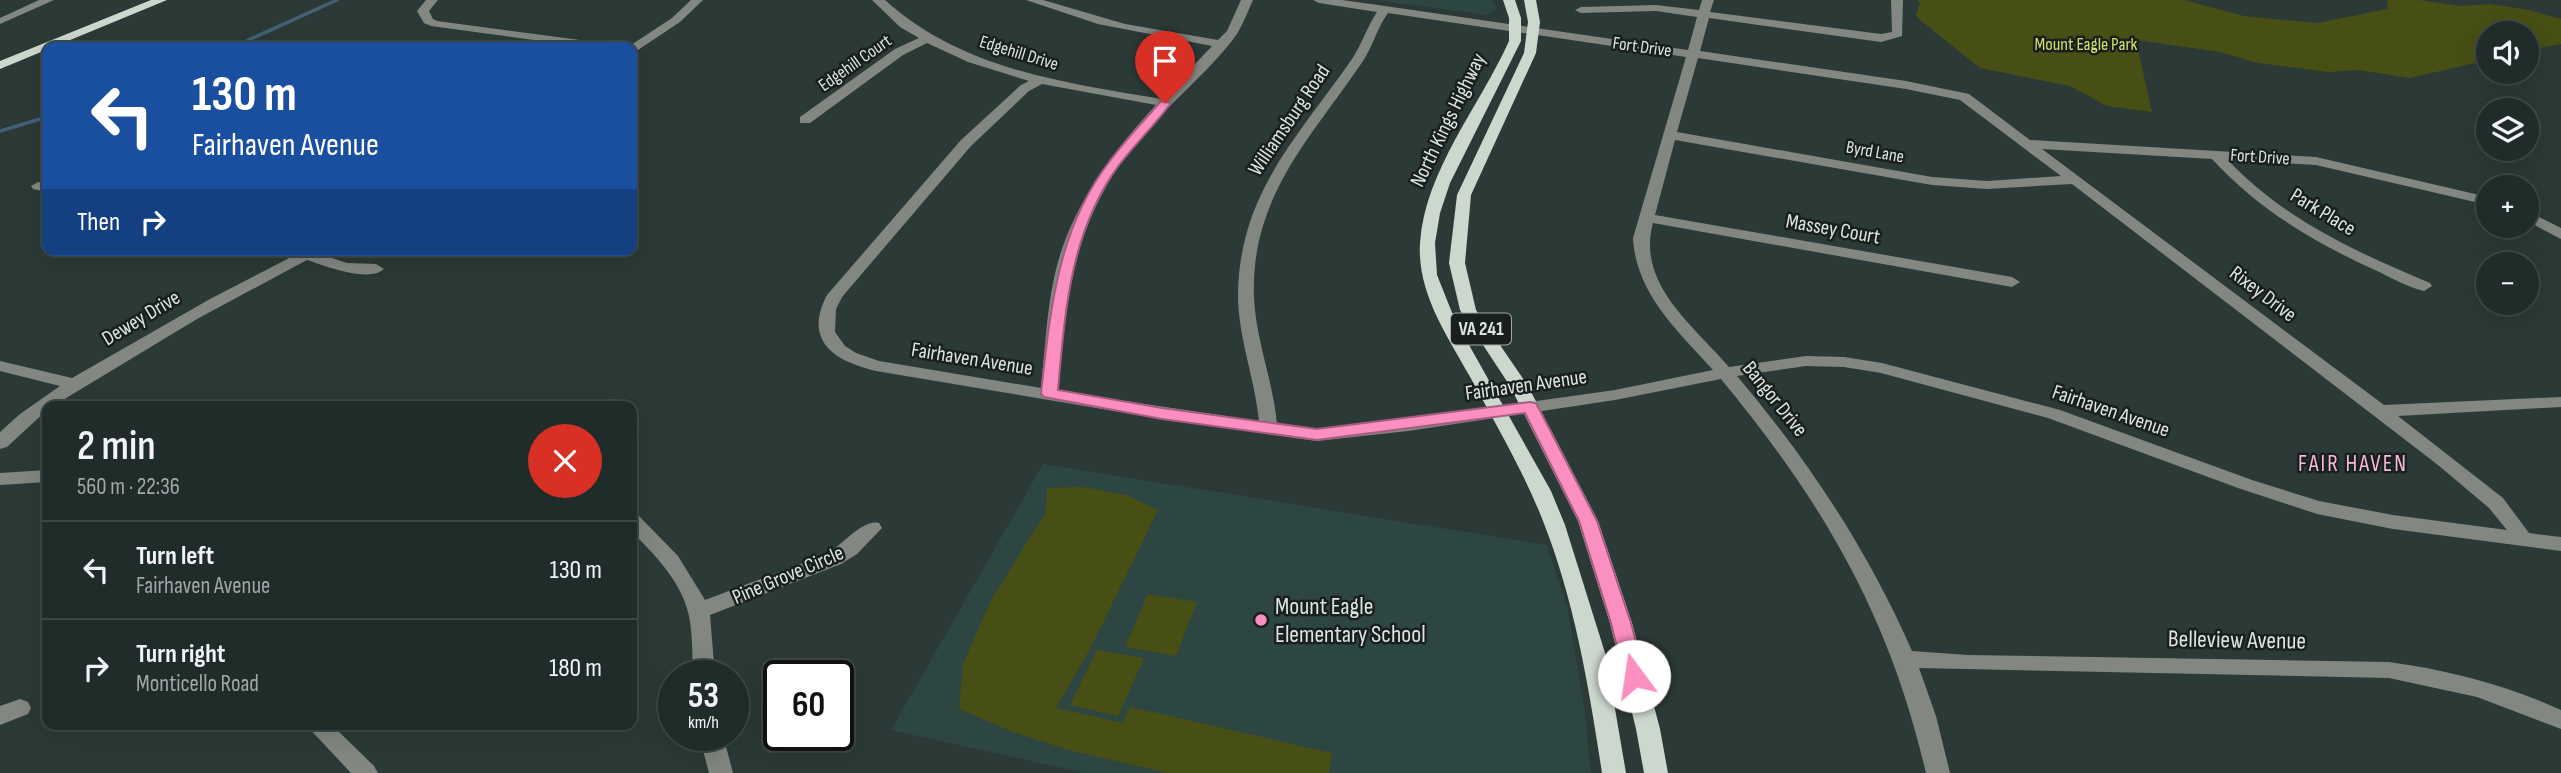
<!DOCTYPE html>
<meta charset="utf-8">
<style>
body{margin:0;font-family:"Sofia Sans Condensed",sans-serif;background:#283431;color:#f1f3f6;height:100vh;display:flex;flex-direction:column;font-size:26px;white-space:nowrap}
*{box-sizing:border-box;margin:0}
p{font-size:23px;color:#a2a7a8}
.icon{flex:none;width:38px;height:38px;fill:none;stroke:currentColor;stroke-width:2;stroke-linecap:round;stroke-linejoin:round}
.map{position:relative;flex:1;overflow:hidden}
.side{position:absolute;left:42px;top:401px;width:595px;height:329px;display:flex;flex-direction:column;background:#202c29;border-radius:14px;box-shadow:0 7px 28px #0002,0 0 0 2px #3d4846}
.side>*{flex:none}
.banner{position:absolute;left:42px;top:42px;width:595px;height:214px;border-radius:14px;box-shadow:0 7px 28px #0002,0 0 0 2px #3d4846;background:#1a4fa0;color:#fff;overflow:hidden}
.buttons{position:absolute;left:2476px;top:21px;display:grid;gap:14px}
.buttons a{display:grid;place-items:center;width:63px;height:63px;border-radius:50%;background:#202c29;box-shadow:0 7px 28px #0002,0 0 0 2px #3d4846;font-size:35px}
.speed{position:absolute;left:658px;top:660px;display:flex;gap:14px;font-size:35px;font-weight:700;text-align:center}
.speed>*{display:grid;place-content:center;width:91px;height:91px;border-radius:50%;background:#202c29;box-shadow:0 7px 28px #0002,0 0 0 2px #3d4846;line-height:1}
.speed small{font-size:18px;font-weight:400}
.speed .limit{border:4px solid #111;border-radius:10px;background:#fff;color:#111}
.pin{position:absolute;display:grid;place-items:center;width:60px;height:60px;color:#fff;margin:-72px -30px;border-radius:50% 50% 50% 0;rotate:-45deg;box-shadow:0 0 7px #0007}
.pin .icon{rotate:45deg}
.me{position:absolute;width:77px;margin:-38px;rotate:346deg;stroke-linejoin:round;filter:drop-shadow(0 0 5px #0008)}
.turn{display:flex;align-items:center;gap:24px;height:147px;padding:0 35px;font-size:32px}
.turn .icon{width:91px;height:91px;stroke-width:2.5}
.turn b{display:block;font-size:49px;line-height:60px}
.then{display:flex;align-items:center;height:66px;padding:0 35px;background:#0003;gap:14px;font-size:26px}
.round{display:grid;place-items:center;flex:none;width:74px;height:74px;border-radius:37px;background:#283431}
.overview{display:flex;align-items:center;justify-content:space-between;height:119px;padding:0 35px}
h1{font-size:42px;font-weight:600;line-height:52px}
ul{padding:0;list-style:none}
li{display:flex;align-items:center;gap:21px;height:98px;padding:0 35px;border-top:2px solid #3d4846}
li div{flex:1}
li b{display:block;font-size:26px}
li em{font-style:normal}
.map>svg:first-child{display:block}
</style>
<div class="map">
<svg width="2561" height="773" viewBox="0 0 2561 773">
<rect width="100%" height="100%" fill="#2b3a37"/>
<g fill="#2e4642">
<polygon points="1376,0 1492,0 1496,9 1487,15"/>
<polygon points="1043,464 1547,545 1567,606 1584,705 1591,773 1086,773 891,730"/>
</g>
<g fill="#484f14">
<polygon points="1917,0 2184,0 2244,16 2318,23 2387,9 2388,0 2419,0 2460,6 2490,4 2529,10 2561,19 2561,44 2527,51 2527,33 2488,33 2488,60 2410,78 2359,70 2328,72 2258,63 2220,52 2136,40 2152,112 2107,106 2070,86 1980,68 1919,19 1916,15 1920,3"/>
<polygon points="1083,487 1126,495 1158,510 1091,647 1056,708 1123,723 1130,707 1332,753 1329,773 1168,773 1069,750 1013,732 959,709 963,664 991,600 1046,512 1047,488"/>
<polygon points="1148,594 1197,602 1176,656 1125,647"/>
<polygon points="1097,650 1144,658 1118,716 1070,705"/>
</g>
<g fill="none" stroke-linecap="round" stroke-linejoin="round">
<g stroke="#456076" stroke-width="3.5">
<polyline points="233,47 337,0"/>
<polyline points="0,131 47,117"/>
</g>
<g fill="#828782" fill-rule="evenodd">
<polygon points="39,0 54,0 0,24 0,18"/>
<polygon points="426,0 438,0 429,11 433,19 437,21 603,43 609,47 585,47 431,26 424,23 417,11"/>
<polygon points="691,0 703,0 680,22 632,54 632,47 628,47 672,18"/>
<path d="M872,0H885C961,69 1064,83 1162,99L1212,46L1098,24L1026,0H1043L1125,24L1218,40L1227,31L1241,0H1253C1248,11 1243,24 1237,34C1214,66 1176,98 1149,128C1074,212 1068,285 1058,391L1259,421C1255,379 1238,337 1238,295C1239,193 1298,137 1352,59C1362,44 1367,27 1377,12L1319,3L1313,0H1342L1385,6L1688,50L1697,17L1656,11L1581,13L1575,10L1581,7L1656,5L1699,10L1702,0H1714L1710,12L1881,34L1892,32L1891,0H1903L1902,36L1881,42L1709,18L1700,51L1906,81L1969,94L2030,140L2316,157L2488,197V205L2316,165L2228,160C2283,219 2356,252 2430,283L2432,286L2424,291C2407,287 2390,277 2375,270C2313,242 2258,209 2212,159L2042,149L2384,405L2561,397V407L2398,416L2503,498L2529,533L2561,537V551L2393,529L2317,514L2238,488L2048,418L1881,373L1844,367L1806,366L1737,376C1808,460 1868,550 1912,651L1968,655L2389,662C2448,670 2506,685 2561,710V729L2477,697L2389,678L1919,668L1936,716L1950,773H1926C1889,615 1824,504 1721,379L1615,400L1408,431L1317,441L1162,419L876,371C834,361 803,341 827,295L961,140L1021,85L1029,81L968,62L927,43L903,55L810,123H800V117L895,49L919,38L900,27ZM1388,13L1686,57L1633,238C1636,294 1678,331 1713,370L1615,390L1408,419L1317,429L1277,424C1273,381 1256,340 1254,298C1250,197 1311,138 1363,61C1373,46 1377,28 1388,13ZM1698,58L1906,89L1960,100L2061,176L1987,181L1932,177L1677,132ZM1042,84L1156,105C1117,147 1081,194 1062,249C1047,293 1046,342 1041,388L879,361L856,353L845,346L835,332L836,309L842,297L971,146L1029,91ZM1675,140L1932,185L1987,189L2072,184L2438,465L2489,508L2507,530L2393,515L2319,501L2252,480L2060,410L1882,363L1844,357L1806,356L1729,367C1694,326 1636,284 1653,223L2012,287L2020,282L2012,277L1655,215Z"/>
<polygon points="38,182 47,184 47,192 33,189 31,186"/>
<polygon points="2527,211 2561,228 2561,239 2527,221"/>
<path d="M295,250H323L320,254L347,263L376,264L384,269C369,283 325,266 307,260L197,319L53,406H47V410L7,447L0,449V432L20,414L60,386L0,371V361L72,378L210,299L295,255Z"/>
<polygon points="47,470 47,482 0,485 0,473"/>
<path d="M632,514L639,516L678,556L705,600L827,554C842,545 863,519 879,523L882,528L857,554L841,564L710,615L715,676H693C692,656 693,636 689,616C682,582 655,555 632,532Z"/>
<polygon points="20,699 28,702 31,708 28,714 0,725 0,706"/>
<polygon points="305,724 331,724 374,766 378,773 351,773"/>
<polygon points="699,735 723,735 733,773 709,773"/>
</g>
<g fill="#ccd7ce" fill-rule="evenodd">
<polygon points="151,0 167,0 0,69 0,61"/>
<path d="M1503,0H1515L1521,18V41L1450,183L1440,213L1435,243L1437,275L1455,320L1551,491L1565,525L1606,656L1626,773H1602C1589,688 1575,602 1543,521C1523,470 1495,423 1469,375C1446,334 1417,292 1420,243C1425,170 1480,106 1509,41V18Z"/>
<polygon points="1524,0 1536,0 1540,22 1536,53 1471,195 1465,263 1476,310 1528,386 1598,521 1632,623 1660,729 1668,773 1644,773 1636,729 1610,623 1578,521 1510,386 1460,310 1449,263 1457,195 1524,53 1528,22"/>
</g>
</g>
<path fill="#fc8fc2" stroke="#a45d7e" stroke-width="2" d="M1161,101L1171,103C1155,125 1135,144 1119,165C1070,231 1065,312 1058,390L1162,408L1317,429L1530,402L1536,403L1597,521L1631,623L1645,676L1642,681L1634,684L1627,681L1624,676L1611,623L1579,521L1525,413L1317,440L1162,419L1044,397L1041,394C1050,312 1057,230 1109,162C1125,140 1144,121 1161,101Z"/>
<circle fill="#fc8fc2" stroke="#191f1e" stroke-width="2.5" cx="1261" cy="620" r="7"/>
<g text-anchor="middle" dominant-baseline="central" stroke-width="5" stroke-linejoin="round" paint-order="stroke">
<g font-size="18" fill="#d1e169" stroke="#191f1e">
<text x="2086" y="44">Mount Eagle Park</text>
</g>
<g font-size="18" fill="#dbe5e3" stroke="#191f1e">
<text transform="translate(1642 47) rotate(8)">Fort Drive</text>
<text transform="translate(1019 53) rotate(17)">Edgehill Drive</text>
<text transform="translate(855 63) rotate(-35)">Edgehill Court</text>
<text transform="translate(1875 152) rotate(10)">Byrd Lane</text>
<text transform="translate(2260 157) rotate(4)">Fort Drive</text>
</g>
<rect fill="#191f1e" stroke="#a1aaa8" stroke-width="2" x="1451" y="313.5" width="60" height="31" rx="5"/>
<g font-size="19" font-weight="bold" fill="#dbe5e3">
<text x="1481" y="329">VA 241</text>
</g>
<g font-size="21" fill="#dbe5e3" stroke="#191f1e">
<text transform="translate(1289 120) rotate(-56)">Williamsburg Road</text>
<text transform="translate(1448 120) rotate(-64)">North Kings Highway</text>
<text transform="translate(2323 212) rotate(31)">Park Place</text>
<text transform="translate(1833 229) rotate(10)">Massey Court</text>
<text transform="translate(2263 294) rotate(37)">Rixey Drive</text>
<text transform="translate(141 318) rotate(-31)">Dewey Drive</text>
<text transform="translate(972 359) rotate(9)">Fairhaven Avenue</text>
<text transform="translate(1526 385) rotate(-8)">Fairhaven Avenue</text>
<text transform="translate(1775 399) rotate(51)">Bangor Drive</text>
<text transform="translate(2111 411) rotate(19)">Fairhaven Avenue</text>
<text transform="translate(788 575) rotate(-23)">Pine Grove Circle</text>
</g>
<g font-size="23" letter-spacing="2" fill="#f9bad5" stroke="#191f1e">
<text x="2353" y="464">FAIR HAVEN</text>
</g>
<g font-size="24" fill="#dbe5e3" stroke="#191f1e" text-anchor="start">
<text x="1275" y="606">Mount Eagle<tspan x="1275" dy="28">Elementary School</tspan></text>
</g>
<g font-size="24" fill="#dbe5e3" stroke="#191f1e">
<text transform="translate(2237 640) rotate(1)">Belleview Avenue</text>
</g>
</g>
</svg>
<div class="buttons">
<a><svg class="icon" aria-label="sound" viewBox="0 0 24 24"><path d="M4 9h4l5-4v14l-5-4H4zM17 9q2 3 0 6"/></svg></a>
<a><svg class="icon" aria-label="layers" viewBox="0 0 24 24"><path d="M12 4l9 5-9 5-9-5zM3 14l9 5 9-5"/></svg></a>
<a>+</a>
<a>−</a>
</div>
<div class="speed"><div>53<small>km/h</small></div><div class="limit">60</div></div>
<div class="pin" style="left:1165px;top:103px;background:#d93025"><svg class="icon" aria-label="arrive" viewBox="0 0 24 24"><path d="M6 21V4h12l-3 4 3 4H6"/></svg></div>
<svg class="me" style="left:1634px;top:676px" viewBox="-20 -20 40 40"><circle r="19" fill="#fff"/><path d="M0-13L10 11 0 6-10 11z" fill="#fc8fc2"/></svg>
<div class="banner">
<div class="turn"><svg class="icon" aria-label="left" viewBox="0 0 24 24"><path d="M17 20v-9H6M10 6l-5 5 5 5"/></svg><div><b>130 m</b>Fairhaven Avenue</div></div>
<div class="then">Then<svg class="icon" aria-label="right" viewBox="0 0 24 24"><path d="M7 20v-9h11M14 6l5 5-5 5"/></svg></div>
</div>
<section class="side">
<div class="overview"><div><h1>2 min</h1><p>560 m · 22:36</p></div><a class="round" style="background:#d93025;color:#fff"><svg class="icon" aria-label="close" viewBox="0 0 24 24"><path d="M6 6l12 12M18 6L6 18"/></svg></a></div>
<ul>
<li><svg class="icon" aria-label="left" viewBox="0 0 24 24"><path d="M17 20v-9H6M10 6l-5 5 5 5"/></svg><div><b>Turn left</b><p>Fairhaven Avenue</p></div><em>130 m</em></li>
<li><svg class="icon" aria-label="right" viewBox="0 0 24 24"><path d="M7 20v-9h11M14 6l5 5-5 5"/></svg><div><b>Turn right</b><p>Monticello Road</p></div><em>180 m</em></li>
</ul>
</section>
</div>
